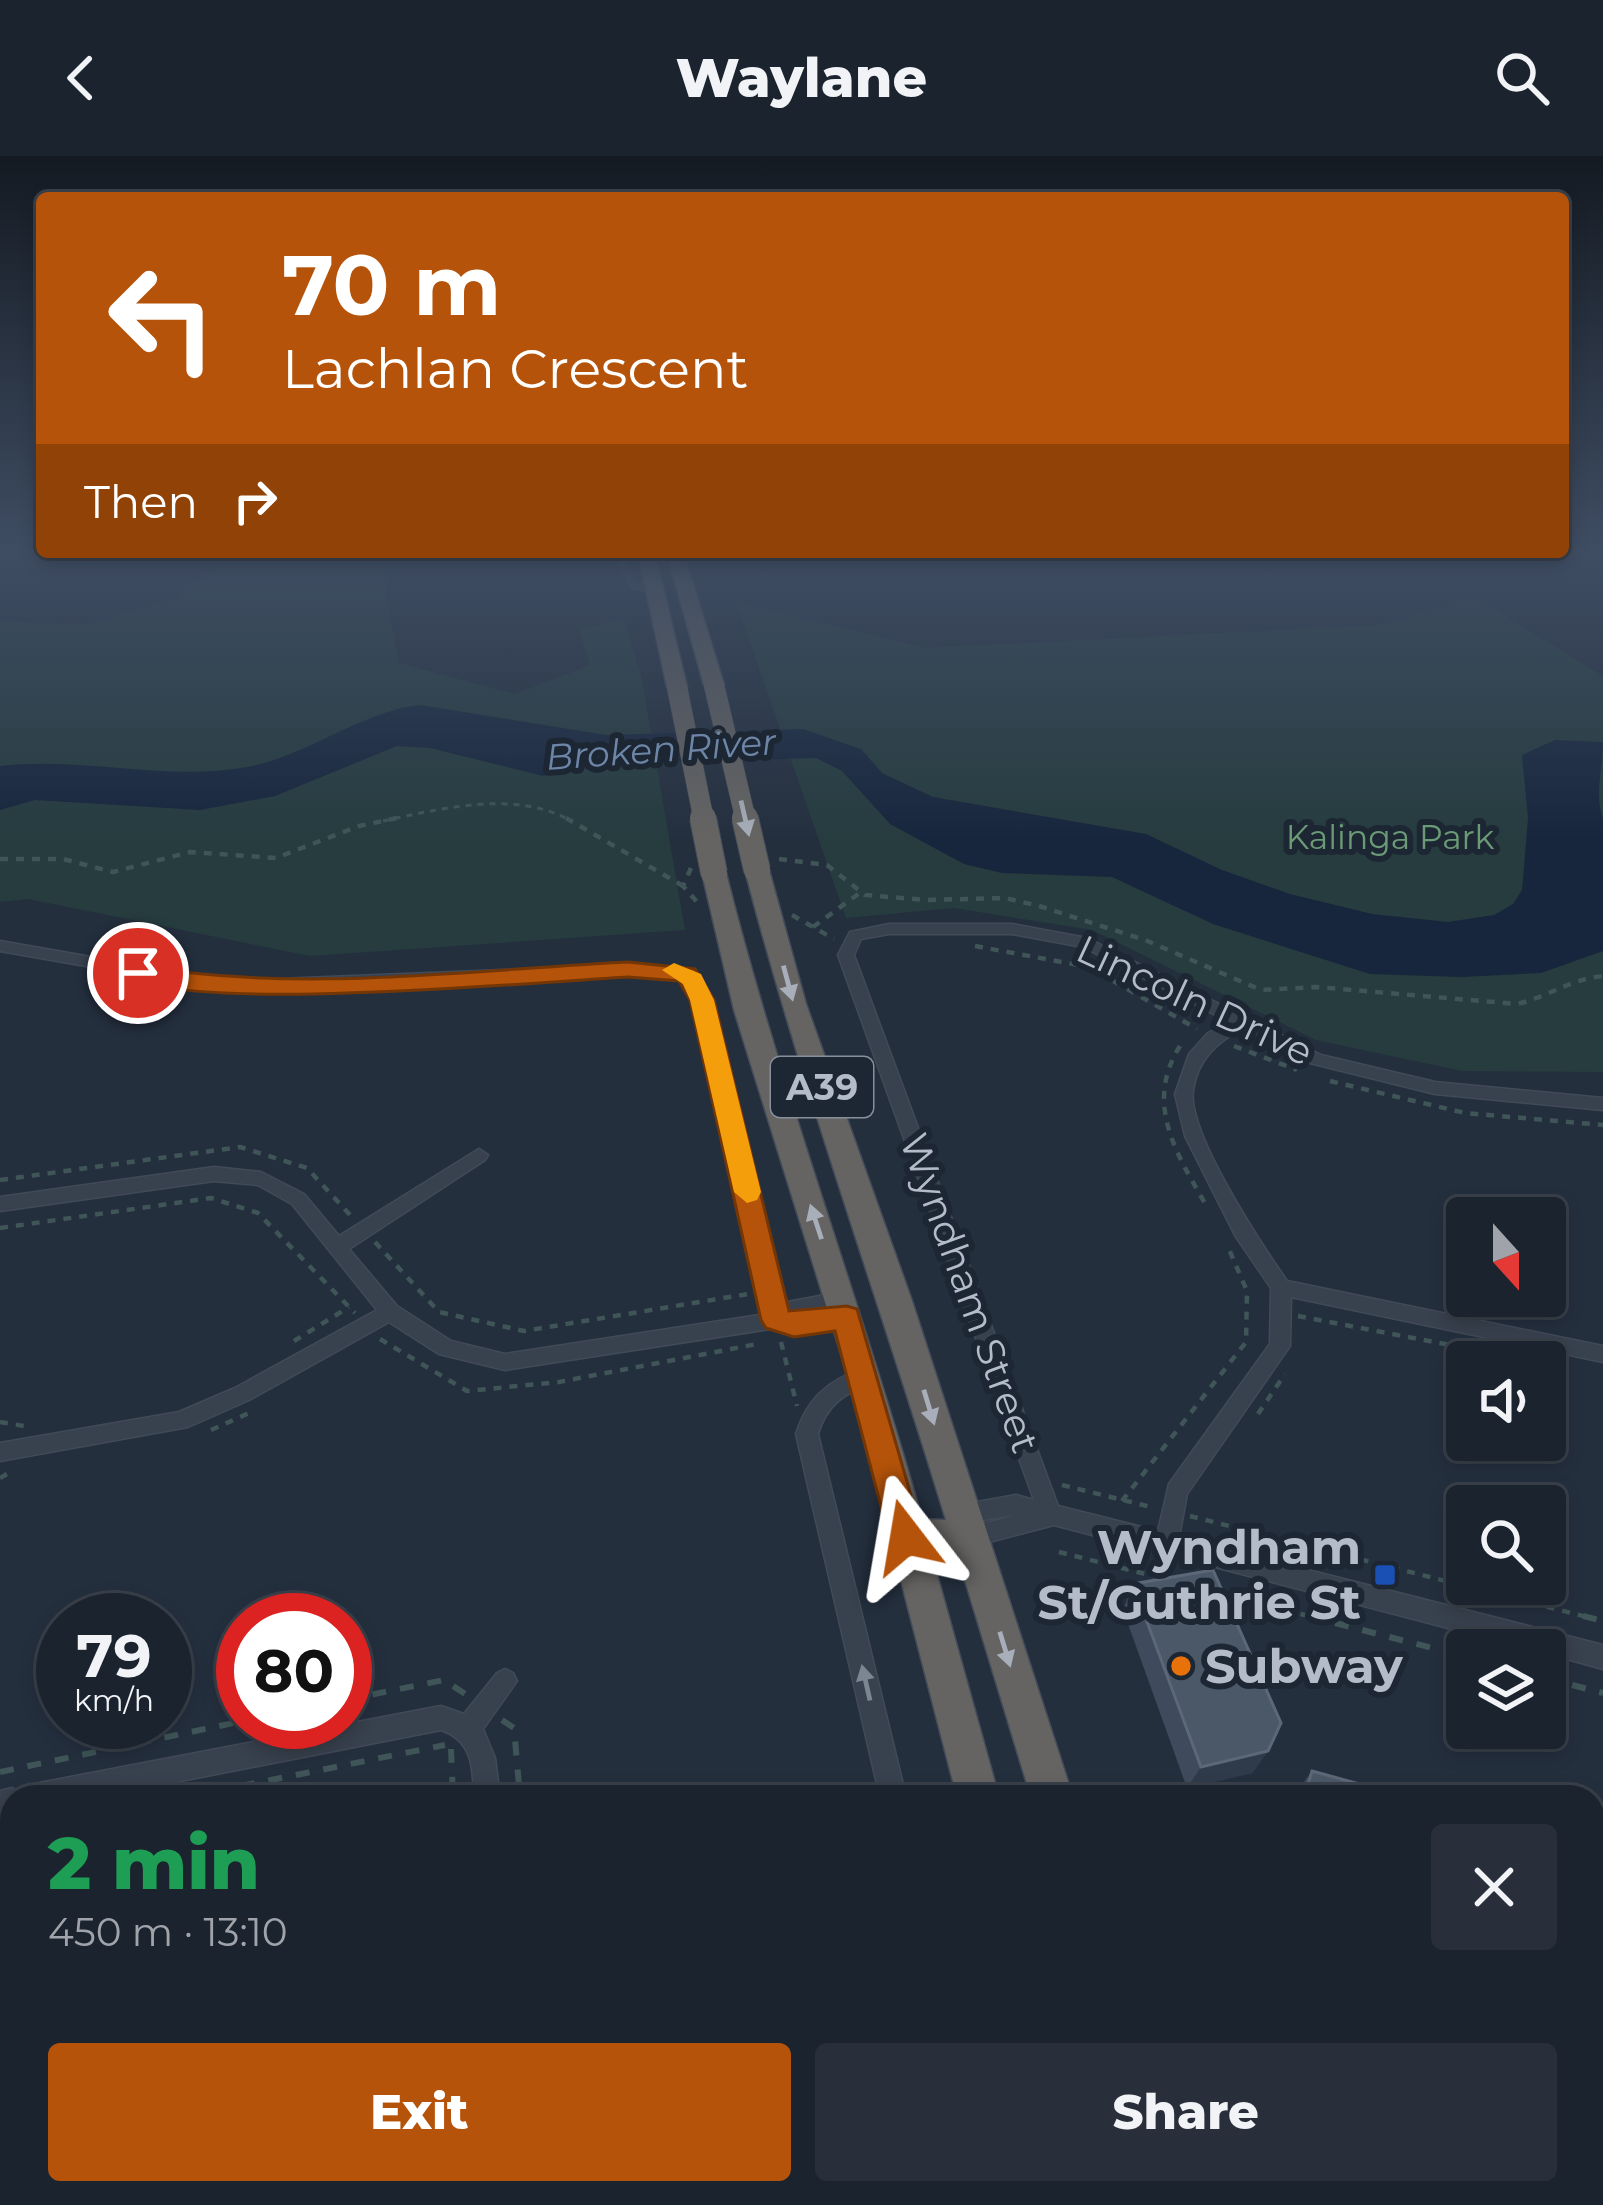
<!DOCTYPE html>
<meta charset="utf-8">
<style>
body{margin:0;font-family:Montserrat,sans-serif;background:#282f3a;color:#f1f3f6;height:100vh;display:flex;flex-direction:column;font-size:45px;white-space:nowrap}
*{box-sizing:border-box;margin:0}
p{font-size:39px;color:#a0a4aa}
.icon{flex:none;width:66px;height:66px;fill:none;stroke:currentColor;stroke-width:2;stroke-linecap:round;stroke-linejoin:round}
.map{position:relative;flex:1;overflow:hidden}
.drawer{position:absolute;left:0px;top:1629px;width:1605px;height:420px;display:flex;flex-direction:column;background:#1b232e;border-radius:36px 36px 0 0;box-shadow:0 6px 18px #0003,0 0 0 3px #39404a}
.drawer>*{flex:none}
.hud{position:absolute;left:36px;top:36px;width:1533px;height:366px;border-radius:12px;box-shadow:0 6px 18px #0003,0 0 0 3px #39404a;background:#b45309;color:#fff;overflow:hidden}
.needle{width:78px;rotate:159deg}
.controls{position:absolute;left:1446px;top:1041px;display:grid;gap:24px}
.controls a{display:grid;place-items:center;width:120px;height:120px;border-radius:12px;background:#1b232e;box-shadow:0 6px 18px #0003,0 0 0 3px #39404a;font-size:60px}
.speed{position:absolute;left:36px;top:1437px;display:flex;gap:24px;font-size:60px;font-weight:700;text-align:center}
.speed>*{display:grid;place-content:center;width:156px;height:156px;border-radius:50%;background:#1b232e;box-shadow:0 6px 18px #0003,0 0 0 3px #39404a;line-height:1}
.speed small{font-size:30px;font-weight:400}
.speed .limit{border:18px solid #d22;background:#fff;color:#111}
.pin{position:absolute;display:grid;place-items:center;width:102px;height:102px;color:#fff;margin:-51px;border:6px solid #fff;border-radius:50%;box-shadow:0 3px 12px #0007}
.me{position:absolute;width:132px;margin:-66px;rotate:346deg;stroke-linejoin:round;filter:drop-shadow(0 0 9px #0008)}
.turn{display:flex;align-items:center;gap:42px;height:252px;padding:0 48px;font-size:54px}
.turn .icon{width:156px;height:156px;stroke-width:2.5}
.turn b{display:block;font-size:84px;line-height:102px}
.then{display:flex;align-items:center;height:114px;padding:0 48px;background:#0003;gap:24px;font-size:45px}
.round{display:grid;place-items:center;flex:none;width:126px;height:126px;border-radius:12px;background:#282f3a}
.overview{display:flex;align-items:center;justify-content:space-between;height:204px;padding:0 48px}
h1{font-size:72px;font-weight:800;line-height:90px;color:#1e9e55}
.button{display:flex;gap:24px;margin-top:auto;padding:24px 48px}
.button a{flex:1;height:138px;border-radius:12px;background:#b45309;color:#fff;font-size:48px;font-weight:800;line-height:138px;text-align:center}
.button a+a{background:#282f3a;color:#f1f3f6}
header{display:flex;justify-content:space-between;align-items:center;height:156px;padding:0 48px;background:#1b232e;font-size:54px;font-weight:800}
.map>svg:first-child{display:block}
</style>
<header><svg class="icon" aria-label="back" viewBox="0 0 24 24"><path d="M15 5l-7 7 7 7"/></svg>Waylane<svg class="icon" aria-label="search" viewBox="0 0 24 24"><circle cx="10" cy="10" r="6"/><path d="M15 15l6 6"/></svg></header>
<div class="map">
<svg width="1603" height="2049" viewBox="0 0 1603 2049">
<rect width="100%" height="100%" fill="#242f3e"/>
<g fill="#263c3f">
<polygon points="230,398 387,398 386,439 399,507 515,538 590,509 579,474 624,462 641,519 685,774 310,800 28,743 0,746 0,465 85,469 175,441 233,401"/>
<polygon points="1473,440 1603,520 1603,916 1462,915 1316,884 1092,774 954,752 846,762 736,446 925,492 1381,469"/>
</g>
<path fill="#17263c" d="M420,549L606,579L803,573L861,593L882,617L933,641L1146,678L1222,714L1290,738L1372,758L1448,766L1494,759L1513,748L1522,734L1528,662L1522,599L1555,584L1603,586C1603,613 1594,638 1603,663V795L1541,817L1462,821L1370,818L1213,768L1112,721L1002,717L964,708L890,668L842,615L816,602L612,608L543,620L430,592L397,590L275,640L200,654L35,644L0,654V610C82,600 165,626 247,611C308,600 359,556 420,549Z"/>
<g fill="none" stroke-linecap="round" stroke-linejoin="round">
<g stroke="#414a57" stroke-width="8">
<polyline id="service" points="618,398 634,430 654,434"/>
</g>
<g stroke="#414a57" stroke-width="3">
<g id="minor">
<polygon points="67,398 79,398 85,402 80,405"/>
<path d="M889,768H1012L1087,782L1321,899L1435,926L1603,942V954L1435,938L1310,907L1243,872C1217,886 1197,904 1193,935C1187,976 1262,1089 1287,1125L1603,1190V1206L1291,1141L1290,1190L1187,1338L1179,1381L1603,1489V1513L1545,1497V1494H1532L1054,1369L970,1391L962,1388L959,1381L962,1374L1016,1359L963,1367L955,1364L952,1357L955,1350L1016,1339L1034,1344L838,799L850,776ZM889,778H1012L1083,791L1229,866L1208,877L1189,898L1175,938L1185,980L1236,1081L1271,1132L1270,1188L1169,1328L1158,1375L1058,1350L854,799L861,783Z"/>
<polygon points="0,785 228,825 628,809 691,814 710,844 782,1147 841,1136 848,1138 851,1144 848,1150 793,1161 847,1154 854,1156 857,1162 854,1168 847,1170 794,1177 776,1172 505,1214 439,1198 389,1166 249,1244 188,1271 0,1305 0,1287 179,1256 235,1232 377,1154 292,1048 258,1029 214,1025 0,1055 0,1041 214,1011 261,1016 304,1038 339,1080 479,993 488,999 485,1004 349,1093 397,1150 451,1185 505,1198 765,1158 694,844 681,823 628,819 228,835 0,795"/>
<path d="M865,1211L872,1214L875,1220L872,1226C845,1237 826,1249 818,1278L906,1641H880L796,1278C808,1240 829,1225 865,1211Z"/>
<path d="M505,1513L513,1517L517,1525L483,1573L495,1602L500,1641H474C473,1612 473,1585 441,1574L99,1641H12V1658L0,1661V1635L12,1632L22,1639L25,1632L34,1628L441,1550L464,1558L497,1517Z"/>
<polygon points="490,2037 520,2037 521,2049 491,2049"/>
<polygon points="973,2037 1011,2037 1017,2049 979,2049"/>
</g>
</g>
<g stroke="#434c59" stroke-width="3">
<g id="trunk">
<polygon points="638,398 655,398 687,531 684,535 667,531"/>
<polygon points="667,398 684,398 724,529 721,533 704,529"/>
<path d="M757,707L769,714L806,848L912,1145L1073,1641H1031L957,1398L931,1397L999,1641H957L848,1220L734,854L702,717L714,710L726,717C781,936 861,1146 922,1363L946,1364C880,1147 802,933 745,714Z"/>
<polygon points="1063,2037 1113,2037 1116,2049 1066,2049"/>
<polygon points="1151,2037 1201,2037 1205,2049 1155,2049"/>
</g>
</g>
<path stroke="#3f5557" stroke-width="3" stroke-dasharray="6 6" stroke-linecap="butt" d="M383,665C440,653 516,633 571,665"/>
<g stroke="#3f5557" stroke-width="4.5" stroke-dasharray="8 8" stroke-linecap="butt">
<polyline points="566,662 683,730"/>
<polyline points="0,703 63,703 113,716 190,696 276,702 359,670 397,662"/>
<path d="M779,703L827,709L865,739L926,744L1005,742L1039,750L1145,784L1261,834L1317,831L1517,848C1551,840 1567,824 1603,820"/>
<polyline points="691,712 683,730 697,746"/>
<polyline points="792,759 834,783"/>
<polyline points="813,771 861,736"/>
<polyline points="975,790 1089,811 1197,873"/>
<path d="M1180,890C1144,947 1176,997 1206,1049"/>
<polyline points="1234,890 1297,914"/>
<polyline points="1330,925 1465,957 1603,969"/>
<polyline points="0,1024 240,991 307,1012 351,1060"/>
<polyline points="0,1072 211,1042 258,1057 355,1157"/>
<polyline points="375,1086 439,1156 524,1175 748,1138"/>
<polyline points="1298,1160 1539,1206"/>
<polyline points="380,1183 467,1235 559,1226 757,1188"/>
<polyline points="294,1185 349,1151"/>
<polyline points="781,1186 797,1250"/>
<polyline points="1258,1258 1285,1218"/>
<polyline points="0,1266 24,1270"/>
<polyline points="211,1274 249,1257"/>
<polyline points="0,1322 12,1315"/>
<polyline points="1062,1329 1155,1352"/>
<polyline points="1122,1345 1246,1186 1247,1135 1228,1091"/>
<polyline points="1190,1360 1595,1463"/>
<polyline points="1059,1396 1165,1423"/>
<polyline points="1223,1438 1320,1463"/>
</g>
<g stroke="#3f5557" stroke-width="6" stroke-dasharray="14 14" stroke-linecap="butt">
<polyline points="1308,1460 1467,1501"/>
<polyline points="1583,1460 1603,1465"/>
<polyline points="1545,1522 1603,1537"/>
<polyline points="345,1544 444,1524 468,1540"/>
<polyline points="502,1564 514,1572 520,1641"/>
<polyline points="451,1593 453,1641"/>
<polyline points="0,1616 243,1565"/>
<polyline points="186,1641 445,1589"/>
<polyline points="0,1678 12,1676"/>
<polyline points="468,2037 468,2049"/>
<polyline points="556,2037 557,2049"/>
</g>
<use href="#service" stroke="#38414e" stroke-width="6"/>
<use href="#minor" fill="#38414e" fill-rule="evenodd"/>
<use href="#trunk" fill="#656462" fill-rule="evenodd"/>
<g stroke="#434c59" stroke-width="21" stroke-linecap="butt">
<g id="trunk-bridge-far1">
<polyline points="714,529 746,665"/>
<polyline points="677,531 704,665"/>
</g>
</g>
<g stroke="#434c59" stroke-width="28" stroke-linecap="butt">
<g id="trunk-bridge">
<polyline points="703,662 714,717"/>
<polyline points="745,662 757,714"/>
</g>
</g>
<use href="#trunk-bridge-far1" stroke="#656462" stroke-width="20"/>
<use href="#trunk-bridge" stroke="#656462" stroke-width="26"/>
</g>
<g fill="#3f4b5c">
<polygon points="511,398 579,398 512,402"/>
<polygon points="1133,1428 1268,1595 1252,1617 1187,1632 1123,1454"/>
<polygon points="1312,1615 1407,1641 1293,1641"/>
<polygon points="1593,1692 1603,1695 1603,1885 1593,1887"/>
</g>
<polygon fill="#2f3b4b" points="1268,1595 1252,1617 1187,1632 1201,1611"/>
<g fill="#4b5868" stroke="#5c6777" stroke-width="3">
<polygon points="1213,1414 1281,1567 1268,1595 1201,1611 1133,1428"/>
<polygon points="1312,1615 1407,1641 1292,1641 1305,1638"/>
<polygon points="1593,1692 1603,1695 1603,1878 1593,1880"/>
</g>
<defs><path id="oneway-solid" d="M-6-.8H1V-3.2L6.5 0L1 3.2V.8H-6Z" transform="scale(3)"/></defs>
<g fill="#a8afba">
<use href="#oneway-solid" transform="translate(745 662) rotate(77)"/>
<use href="#oneway-solid" transform="translate(788 827) rotate(75)"/>
<use href="#oneway-solid" transform="translate(816 1066) rotate(-108)"/>
<use href="#oneway-solid" transform="translate(929 1251) rotate(73)"/>
<use href="#oneway-solid" transform="translate(1005 1493) rotate(73)"/>
</g>
<use fill="#7c8592" href="#oneway-solid" transform="translate(866 1527) rotate(-103)"/>
<linearGradient id="sky" x2="0" y2="1"><stop stop-color="#141a22"/><stop offset="0.58" stop-color="#3f4d63"/><stop offset="1" stop-color="#3f4d63" stop-opacity="0"/></linearGradient>
<rect width="1603" height="684" fill="url(#sky)"/>
<path fill="#b45309" stroke="#753606" stroke-width="3" d="M628,806L695,813L714,844L789,1155L847,1150L857,1153L923,1381L918,1392L906,1396L894,1392L889,1381L835,1175L794,1181L766,1172L761,1164L690,844L679,825L628,821C549,825 170,860 126,817L138,809C295,838 468,814 628,806Z"/>
<polygon fill="#f59e0b" points="674,807 701,818 714,844 761,1036 757,1044 747,1047 734,1036 690,844 683,828 662,814"/>
<rect fill="#1a4fb4" stroke="#1d2633" stroke-width="4.5" x="1373" y="1407" width="24" height="24" rx="6"/>
<circle fill="#e8710a" stroke="#1d2633" stroke-width="4.5" cx="1181" cy="1510" r="12"/>
<g text-anchor="middle" dominant-baseline="central" stroke-width="12" stroke-linejoin="round" paint-order="stroke">
<g font-size="33" fill="#6b9a76" stroke="#1d2633">
<text x="1390" y="681">Kalinga Park</text>
</g>
<g font-size="36" font-style="italic" fill="#6d86a8" stroke="#1d2633">
<text transform="translate(661 593) rotate(-4)">Broken River</text>
</g>
<rect fill="#1d2633" stroke="#878f9c" stroke-width="3" x="771" y="901" width="102" height="60" rx="9"/>
<g font-size="36" font-weight="bold" fill="#b4bcc9">
<text x="822" y="931">A39</text>
</g>
<g font-size="39" fill="#b4bcc9" stroke="#1d2633">
<text transform="translate(1195 844) rotate(25)">Lincoln Drive</text>
<text transform="translate(970 1137) rotate(70)">Wyndham Street</text>
</g>
<g font-size="48" font-weight="bold" fill="#b4bcc9" stroke="#1d2633" text-anchor="end">
<text x="1361" y="1391">Wyndham<tspan x="1361" dy="55">St/Guthrie St</tspan></text>
<text x="1205" y="1510" text-anchor="start">Subway</text>
</g>
</g>
</svg>
<div class="controls">
<a><svg class="needle" viewBox="-14 -14 28 28"><path d="M0-13l5 13h-10z" fill="#e53935"/><path d="M0 13l5-13h-10z" fill="#a0a4aa"/></svg></a>
<a><svg class="icon" aria-label="sound" viewBox="0 0 24 24"><path d="M4 9h4l5-4v14l-5-4H4zM17 9q2 3 0 6"/></svg></a>
<a><svg class="icon" aria-label="search" viewBox="0 0 24 24"><circle cx="10" cy="10" r="6"/><path d="M15 15l6 6"/></svg></a>
<a><svg class="icon" aria-label="layers" viewBox="0 0 24 24"><path d="M12 4l9 5-9 5-9-5zM3 14l9 5 9-5"/></svg></a>
</div>
<div class="speed"><div>79<small>km/h</small></div><div class="limit">80</div></div>
<div class="pin" style="left:138px;top:817px;background:#d93025"><svg class="icon" aria-label="arrive" viewBox="0 0 24 24"><path d="M6 21V4h12l-3 4 3 4H6"/></svg></div>
<svg class="me" style="left:906px;top:1381px" viewBox="-20 -20 40 40"><path d="M0-17L14 15 0 8-14 15z" fill="#b45309" stroke="#fff" stroke-width="4"/></svg>
<div class="hud">
<div class="turn"><svg class="icon" aria-label="left" viewBox="0 0 24 24"><path d="M17 20v-9H6M10 6l-5 5 5 5"/></svg><div><b>70 m</b>Lachlan Crescent</div></div>
<div class="then">Then<svg class="icon" aria-label="right" viewBox="0 0 24 24"><path d="M7 20v-9h11M14 6l5 5-5 5"/></svg></div>
</div>
<section class="drawer">
<div class="overview"><div><h1>2 min</h1><p>450 m · 13:10</p></div><a class="round"><svg class="icon" aria-label="close" viewBox="0 0 24 24"><path d="M6 6l12 12M18 6L6 18"/></svg></a></div>
<div class="button"><a>Exit</a><a>Share</a></div>
</section>
</div>
